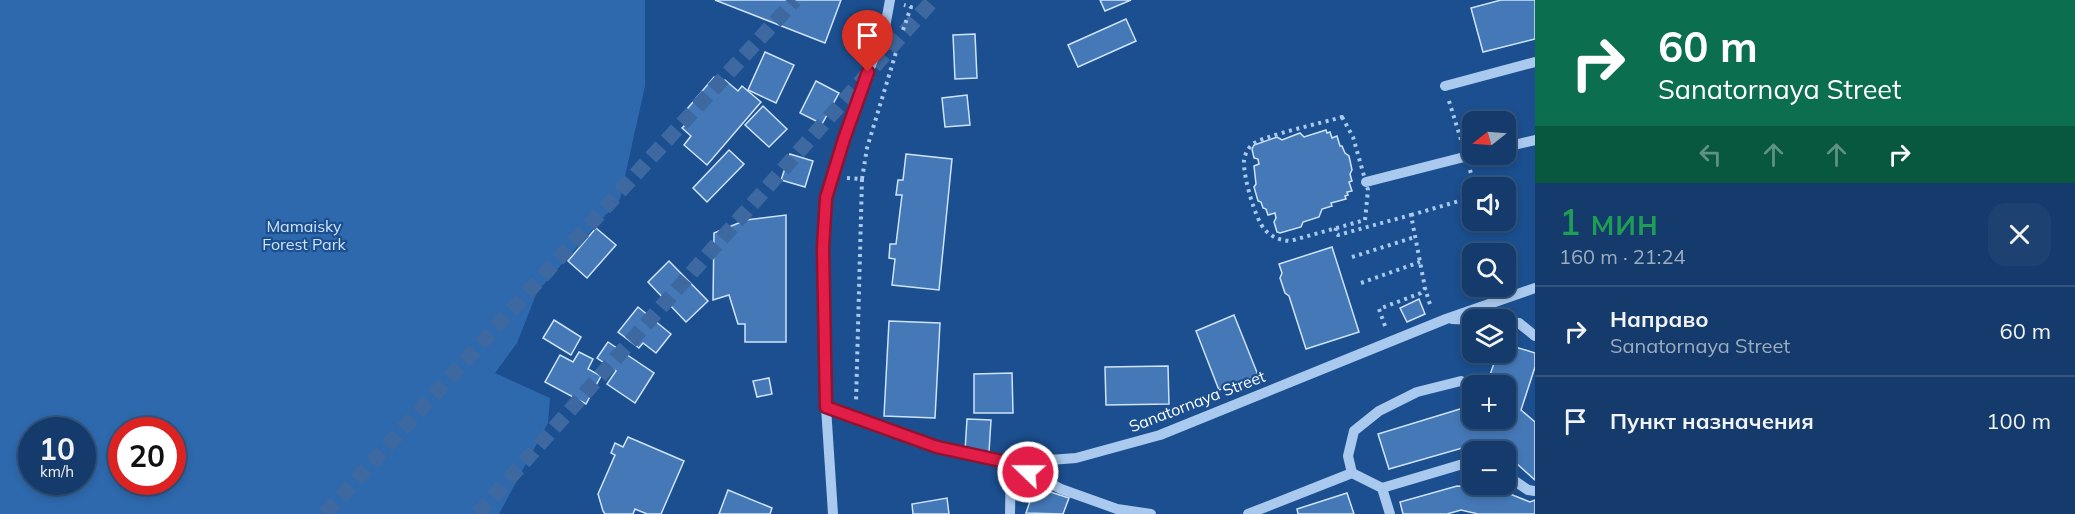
<!DOCTYPE html>
<html lang="ru">
<meta charset="utf-8">
<style>
body{margin:0;font-family:Mulish,sans-serif;background:#1d4271;color:#f1f3f6;height:100vh;display:flex;flex-direction:column;font-size:22px;white-space:nowrap}
*{box-sizing:border-box;margin:0}
p{font-size:20px;color:#9dadc1}
.icon{flex:none;width:33px;height:33px;fill:none;stroke:currentColor;stroke-width:2;stroke-linecap:round;stroke-linejoin:round}
.map{position:relative;flex:1;overflow:hidden}
.side{display:flex;flex-direction:column;background:#143b6b;width:540px}
.side>*{flex:none}
.hud{background:#0b6e4f;color:#fff;overflow:hidden}
.needle{width:39px;rotate:253deg}
.controls{position:absolute;left:1462px;top:111px;display:grid;gap:12px}
.controls a{display:grid;place-items:center;width:54px;height:54px;border-radius:12px;background:#143b6b;box-shadow:0 3px 9px #0003,0 0 0 2px #33557e;font-size:30px}
.speed{position:absolute;left:18px;top:417px;display:flex;gap:12px;font-size:30px;font-weight:700;text-align:center}
.speed>*{display:grid;place-content:center;width:78px;height:78px;border-radius:50%;background:#143b6b;box-shadow:0 3px 9px #0003,0 0 0 2px #33557e;line-height:1}
.speed small{font-size:15px;font-weight:400}
.speed .limit{border:9px solid #d22;background:#fff;color:#111}
.pin{position:absolute;display:grid;place-items:center;width:51px;height:51px;color:#fff;margin:-62px -26px;border-radius:50% 50% 50% 0;rotate:-45deg;box-shadow:0 0 6px #0007}
.pin .icon{rotate:45deg}
.me{position:absolute;width:66px;margin:-33px;rotate:292deg;stroke-linejoin:round;filter:drop-shadow(0 0 4px #0008)}
.turn{display:flex;align-items:center;gap:21px;height:126px;padding:0 24px;font-size:27px}
.turn .icon{width:78px;height:78px;stroke-width:2.5}
.turn b{display:block;font-size:42px;line-height:51px}
.lanes{display:flex;align-items:center;height:57px;padding:0 24px;background:#0003;justify-content:center;gap:30px;direction:ltr}
.lanes .off{opacity:.35}
.round{display:grid;place-items:center;flex:none;width:63px;height:63px;border-radius:18px;background:#1d4271}
.headline{display:flex;align-items:center;justify-content:space-between;height:102px;padding:0 24px}
h1{font-size:36px;font-weight:600;line-height:45px;color:#1e9e55}
ul{padding:0;list-style:none}
li{display:flex;align-items:center;gap:18px;height:90px;padding:0 24px;border-top:2px solid #33557e}
li div{flex:1}
li b{display:block;font-size:22px}
li em{font-style:normal}
main{display:flex;flex:1;min-height:0}
.map>svg:first-child{display:block}
</style>
<main>
<div class="map">
<svg width="1535" height="514" viewBox="0 0 1535 514">
<rect width="100%" height="100%" fill="#1b4f8f"/>
<path fill="#2e69ad" fill-rule="evenodd" d="M0,0H645V86L620,199L537,292L517,343L495,373L550,398L548,423L499,514H0ZM32,430H82V482H32ZM172,430V482H122V430Z"/>
<g fill="#4478b7" stroke="#cfe3fa" stroke-width="1.5">
<polygon points="715,0 841,0 825,43"/>
<polygon points="1100,0 1131,0 1105,11"/>
<polygon points="1501,0 1535,0 1535,39 1483,52 1471,8"/>
<polygon points="1126,19 1136,41 1078,67 1068,45"/>
<polygon points="975,34 977,78 955,79 953,35"/>
<polygon points="765,52 794,65 776,103 748,90"/>
<polygon points="714,77 722,84 725,80 738,91 742,86 761,102 707,165 684,145 691,136 682,128 689,121 682,115"/>
<polygon points="816,81 839,93 822,124 800,113"/>
<polygon points="967,95 970,125 945,127 942,98"/>
<polygon points="763,106 787,129 769,147 745,125"/>
<polygon points="1326,130 1327,133 1330,132 1332,138 1337,136 1340,146 1342,146 1345,153 1349,156 1352,170 1350,174 1352,181 1349,182 1352,191 1347,192 1348,195 1345,196 1346,199 1331,203 1332,206 1322,209 1319,217 1303,222 1301,227 1280,233 1277,232 1274,222 1276,218 1275,213 1268,215 1266,209 1263,208 1261,202 1258,201 1254,187 1256,184 1254,166 1259,164 1258,159 1254,158 1252,149 1254,145 1277,137 1282,140 1300,133 1304,137"/>
<polygon points="729,150 744,164 707,202 693,188"/>
<polygon points="790,154 813,161 805,187 781,180"/>
<polygon points="906,154 952,159 939,290 892,285 895,259 889,258 890,244 896,244 902,195 896,195 898,180 903,180"/>
<polygon points="786,215 786,342 745,342 745,324 738,324 729,295 713,300 714,233 746,220"/>
<polygon points="596,228 616,245 587,278 568,261"/>
<polygon points="1332,247 1359,332 1306,349 1289,296 1285,293 1280,278 1282,273 1279,264"/>
<polygon points="669,261 708,301 686,322 648,282"/>
<polygon points="1419,299 1425,314 1407,322 1400,308"/>
<polygon points="638,307 671,334 656,353 643,343 639,348 618,332"/>
<polygon points="1234,315 1258,375 1219,390 1196,331"/>
<polygon points="554,320 581,337 571,355 543,338"/>
<polygon points="889,321 940,323 935,418 884,416"/>
<polygon points="608,342 654,373 635,403 607,384 616,371 597,358"/>
<polygon points="1506,344 1535,353 1535,367 1521,410 1535,422 1535,480 1506,454 1506,452 1503,452 1490,440 1389,469 1378,434 1473,405 1473,418 1506,418 1506,386 1486,386 1498,352 1506,352"/>
<polygon points="579,352 593,359 588,369 601,376 586,404 545,382 560,355 573,362"/>
<polygon points="1168,366 1169,404 1106,405 1105,367"/>
<polygon points="1012,373 1013,413 974,413 974,374"/>
<polygon points="769,378 772,394 757,397 753,381"/>
<polygon points="967,419 991,420 989,452 965,451"/>
<polygon points="628,437 684,461 661,514 647,514 635,509 633,514 605,514 603,511 598,494 615,455 611,453 615,443 623,447"/>
<polygon points="1457,486 1495,488 1530,502 1535,500 1535,514 1478,514 1461,510 1447,514 1403,514 1400,502"/>
<polygon points="1035,487 1069,498 1063,514 1026,513"/>
<polygon points="728,490 772,508 770,514 719,514"/>
<polygon points="1347,493 1354,514 1298,514 1297,509"/>
<polygon points="947,498 949,514 913,514 912,504"/>
</g>
<g fill="none" stroke-linecap="round" stroke-linejoin="round">
<g stroke="#3d69a0" stroke-width="15" stroke-dasharray="15 8" stroke-linecap="butt">
<polyline points="325,514 795,0"/>
<polyline points="478,514 933,0"/>
</g>
<g stroke="#a9c9ee" stroke-width="4" stroke-dasharray="3 4.5" stroke-linecap="butt">
<polyline points="903,30 911,7 904,5"/>
<polyline points="1449,101 1462,143"/>
<path d="M1342,117L1353,137L1368,190L1365,220L1290,241C1280,240 1273,238 1265,230C1255,219 1243,176 1244,160C1245,154 1248,148 1253,144C1262,136 1326,122 1342,117Z"/>
<polyline points="1470,170 1475,188"/>
<polyline points="847,178 862,179 856,402"/>
<polyline points="862,179 867,148 897,49"/>
<polyline points="1411,215 1473,197"/>
<polyline points="1336,228 1335,233 1338,235 1411,215 1425,288 1431,308"/>
<polyline points="1352,257 1415,237"/>
<polyline points="1361,283 1420,262"/>
<polyline points="1385,326 1379,309 1421,293 1425,288"/>
</g>
<g stroke="#a9c9ee" stroke-width="10">
<polyline points="1445,86 1535,62"/>
<polyline points="1506,147 1535,140"/>
<polyline points="1366,182 1476,154"/>
<polyline points="1452,319 1473,320"/>
<polyline points="1506,322 1519,323 1535,336"/>
<polyline points="826,407 937,447 1011,463 1076,458 1160,435 1446,319 1535,288"/>
<polyline points="1352,473 1348,456 1354,431 1379,411 1417,392 1461,381"/>
<polyline points="1506,475 1528,490 1535,491"/>
<polyline points="1382,488 1473,461"/>
<polyline points="833,514 826,407 823,248 826,198 844,139 885,27 890,0"/>
<polyline points="1010,514 1011,463 1061,489 1117,509 1151,514"/>
<polyline points="1248,514 1352,473 1382,488 1390,514"/>
</g>
</g>
<g fill="none" stroke-linecap="round" stroke-linejoin="round">
<g stroke="#92132f" stroke-width="15">
<polyline id="route" points="868,72 844,139 826,198 823,248 826,407 937,447 1011,463 1028,472"/>
</g>
<use href="#route" stroke="#e11d48" stroke-width="10"/>
</g>
<g text-anchor="middle" dominant-baseline="central" stroke-width="4.5" stroke-linejoin="round" paint-order="stroke">
<g font-size="16" fill="#cfe3fa" stroke="#1b4f8f">
<text x="304" y="226">Mamaisky<tspan x="304" dy="18">Forest Park</tspan></text>
</g>
<g font-size="16" fill="#fff" stroke="#1b4f8f">
<text transform="translate(1197 401) rotate(-21)">Sanatornaya Street</text>
</g>
</g>
</svg>
<div class="controls">
<a><svg class="needle" viewBox="-14 -14 28 28"><path d="M0-13l5 13h-10z" fill="#e53935"/><path d="M0 13l5-13h-10z" fill="#9dadc1"/></svg></a>
<a><svg class="icon" aria-label="sound" viewBox="0 0 24 24"><path d="M4 9h4l5-4v14l-5-4H4zM17 9q2 3 0 6"/></svg></a>
<a><svg class="icon" aria-label="search" viewBox="0 0 24 24"><circle cx="10" cy="10" r="6"/><path d="M15 15l6 6"/></svg></a>
<a><svg class="icon" aria-label="layers" viewBox="0 0 24 24"><path d="M12 4l9 5-9 5-9-5zM3 14l9 5 9-5"/></svg></a>
<a>+</a>
<a>−</a>
</div>
<div class="speed"><div>10<small>km/h</small></div><div class="limit">20</div></div>
<div class="pin" style="left:868px;top:72px;background:#d93025"><svg class="icon" aria-label="arrive" viewBox="0 0 24 24"><path d="M6 21V4h12l-3 4 3 4H6"/></svg></div>
<svg class="me" style="left:1028px;top:472px" viewBox="-20 -20 40 40"><circle r="17" fill="#e11d48" stroke="#fff" stroke-width="3"/><path d="M0-11L8 9 0 5-8 9z" fill="#fff"/></svg>
</div>
<section class="side">
<div class="hud">
<div class="turn"><svg class="icon" aria-label="right" viewBox="0 0 24 24"><path d="M7 20v-9h11M14 6l5 5-5 5"/></svg><div><b>60 m</b>Sanatornaya Street</div></div>
<div class="lanes"><svg class="icon off" aria-label="left" viewBox="0 0 24 24"><path d="M17 20v-9H6M10 6l-5 5 5 5"/></svg><svg class="icon off" aria-label="ahead" viewBox="0 0 24 24"><path d="M12 20V5M6 11l6-6 6 6"/></svg><svg class="icon off" aria-label="ahead" viewBox="0 0 24 24"><path d="M12 20V5M6 11l6-6 6 6"/></svg><svg class="icon" aria-label="right" viewBox="0 0 24 24"><path d="M7 20v-9h11M14 6l5 5-5 5"/></svg></div>
</div>
<div class="headline"><div><h1>1 мин</h1><p>160 m · 21:24</p></div><a class="round"><svg class="icon" aria-label="close" viewBox="0 0 24 24"><path d="M6 6l12 12M18 6L6 18"/></svg></a></div>
<ul>
<li><svg class="icon" aria-label="right" viewBox="0 0 24 24"><path d="M7 20v-9h11M14 6l5 5-5 5"/></svg><div><b>Направо</b><p>Sanatornaya Street</p></div><em>60 m</em></li>
<li><svg class="icon" aria-label="arrive" viewBox="0 0 24 24"><path d="M6 21V4h12l-3 4 3 4H6"/></svg><div><b>Пункт назначения</b></div><em>100 m</em></li>
</ul>
</section>
</main>
